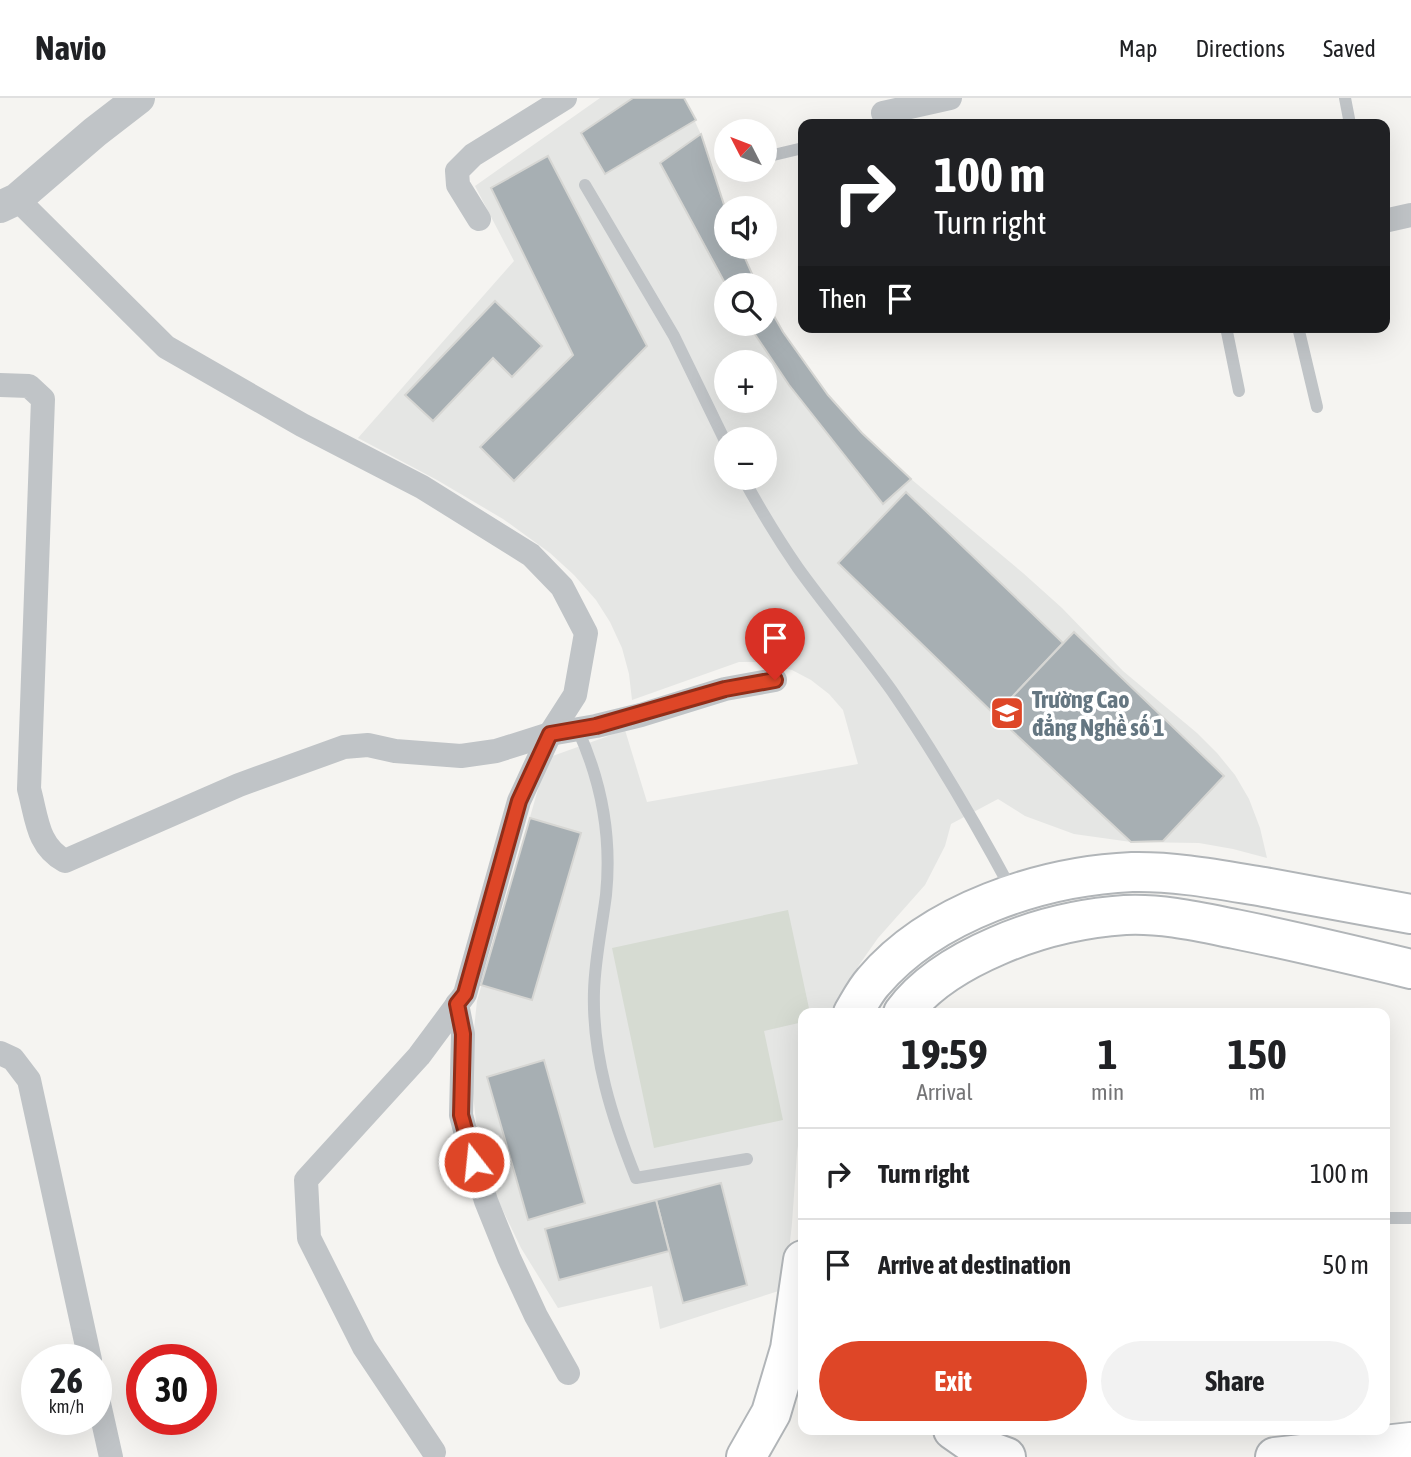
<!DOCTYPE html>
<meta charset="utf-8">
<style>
body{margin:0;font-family:"Asap Condensed",sans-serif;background:#f2f2f2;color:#202124;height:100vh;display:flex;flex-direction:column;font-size:26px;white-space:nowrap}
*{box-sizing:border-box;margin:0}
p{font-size:23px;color:#757577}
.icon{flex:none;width:38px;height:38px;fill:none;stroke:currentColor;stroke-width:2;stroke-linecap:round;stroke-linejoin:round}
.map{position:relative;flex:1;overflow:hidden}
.details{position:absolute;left:798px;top:910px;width:592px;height:427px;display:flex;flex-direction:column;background:#fff;border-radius:14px;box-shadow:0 7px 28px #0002}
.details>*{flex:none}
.top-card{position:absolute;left:798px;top:21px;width:592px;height:214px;border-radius:14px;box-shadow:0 7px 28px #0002;background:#202124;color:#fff;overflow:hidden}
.needle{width:46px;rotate:312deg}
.controls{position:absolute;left:714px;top:21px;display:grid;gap:14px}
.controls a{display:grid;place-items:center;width:63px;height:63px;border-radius:50%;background:#fff;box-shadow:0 7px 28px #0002;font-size:35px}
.speed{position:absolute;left:21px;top:1246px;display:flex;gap:14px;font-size:35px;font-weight:700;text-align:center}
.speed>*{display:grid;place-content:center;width:91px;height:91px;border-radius:50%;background:#fff;box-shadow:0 7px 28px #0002;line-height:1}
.speed small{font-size:18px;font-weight:400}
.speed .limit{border:10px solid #d22;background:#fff;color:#111}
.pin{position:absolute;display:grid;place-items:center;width:60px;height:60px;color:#fff;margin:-72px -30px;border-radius:50% 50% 50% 0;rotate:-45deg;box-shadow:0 0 7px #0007}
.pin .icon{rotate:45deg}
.me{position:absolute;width:77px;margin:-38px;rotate:344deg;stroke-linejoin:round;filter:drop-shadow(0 0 5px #0008)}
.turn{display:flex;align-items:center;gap:24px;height:147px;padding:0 21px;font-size:32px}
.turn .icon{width:91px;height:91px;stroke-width:2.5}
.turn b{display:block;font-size:49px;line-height:60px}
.then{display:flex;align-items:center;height:66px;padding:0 21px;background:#0003;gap:14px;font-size:26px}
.eta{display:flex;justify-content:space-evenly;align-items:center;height:119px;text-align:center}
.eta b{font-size:42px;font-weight:700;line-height:49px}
.button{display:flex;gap:14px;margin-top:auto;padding:14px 21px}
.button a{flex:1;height:80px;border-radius:42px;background:#de4627;color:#fff;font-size:28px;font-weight:700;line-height:80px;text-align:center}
.button a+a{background:#f2f2f2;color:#202124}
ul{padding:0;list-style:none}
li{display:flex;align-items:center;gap:21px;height:91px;padding:0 21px;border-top:2px solid #e0e0e0}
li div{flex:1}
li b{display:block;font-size:26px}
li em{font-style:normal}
header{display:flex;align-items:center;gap:42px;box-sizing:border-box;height:98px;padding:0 35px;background:#fff;border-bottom:2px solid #e0e0e0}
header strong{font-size:33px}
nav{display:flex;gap:38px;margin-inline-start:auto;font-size:24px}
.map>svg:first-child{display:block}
</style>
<header>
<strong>Navio</strong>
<nav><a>Map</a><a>Directions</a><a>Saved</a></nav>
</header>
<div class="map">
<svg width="1411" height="1359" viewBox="0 0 1411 1359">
<rect width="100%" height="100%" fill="#f5f4f1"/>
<path fill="#e5e6e4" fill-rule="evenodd" d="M600,0H684L704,43L726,113V149H740L757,187H726V226H765V202L783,234L828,297L862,335L911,381L1023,475L1062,510L1123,573L1197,635L1217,655L1235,677L1249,701L1260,730L1267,760L1233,751L1199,745L1131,744L1074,736L1025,718L998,701L951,726L945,748L925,787L878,840L859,867L833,915H803V1012L797,1055L792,1125L785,1191L660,1231L652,1188L558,1210L521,1150L495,1096L477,1033L473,996L474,931L477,903L547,660L625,632L647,704L858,666L843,612L829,596L811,582L792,572L757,564H739L632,602L629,576L622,550L610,524L596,502L574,477L550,455L503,421L437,382L358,340L514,163L475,88ZM726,264H765V303H726ZM726,341H765V380H726Z"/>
<polygon fill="#d6dbd2" points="788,812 810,915 803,915 803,924 764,933 783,1022 654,1050 612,850"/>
<g fill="#a7afb3" stroke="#d6d6d3" stroke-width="2">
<polygon points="633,0 684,0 696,22 605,76 581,35"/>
<polygon points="701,36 726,113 726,149 740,149 757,187 726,187 660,65"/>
<polygon points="548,58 647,248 514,383 480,349 573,257 491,90"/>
<polygon points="765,202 783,234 828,297 862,335 911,381 883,406 789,287 748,226 765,226"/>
<polygon points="495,203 542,248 512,279 493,260 433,323 405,297"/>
<polygon points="906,394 1063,545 995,617 838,465"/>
<polygon points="1074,534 1224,678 1163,743 1131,744 995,617"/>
<polygon points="530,720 581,735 532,902 481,887"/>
<polygon points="544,962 585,1105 528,1122 487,979"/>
<polygon points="721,1085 747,1187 683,1205 656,1102"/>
<polygon points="656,1102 669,1153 559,1182 545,1131"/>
</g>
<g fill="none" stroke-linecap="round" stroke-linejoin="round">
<g stroke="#b1b5b8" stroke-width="42">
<g id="motorway">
<path d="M853,915C859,905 865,893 873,884C932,814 1042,778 1132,774C1176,773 1221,782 1264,789C1313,798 1362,807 1411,816"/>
<path d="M903,915C926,884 962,863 997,848C1038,830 1081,820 1125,817C1161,815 1200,824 1235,831C1294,843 1353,857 1411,871"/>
<polyline points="953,1332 976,1348 1006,1359"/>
<polyline points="746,1359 771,1315 790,1251 803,1162"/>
<polyline points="1275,1359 1411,1344"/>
</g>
</g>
<g stroke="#c0c4c7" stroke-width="12">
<polyline points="1345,0 1350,26"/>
<polyline points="765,59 803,50"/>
<polyline points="585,87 674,238 726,345"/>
<polyline points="1226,229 1239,293"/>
<polyline points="1298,229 1317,309"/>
<path d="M743,380C760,411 778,441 798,470C828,512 862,551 892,593C936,657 975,724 1012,793"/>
<path d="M577,630C602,684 612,738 606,797C602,829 595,860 594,893C592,958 612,1020 636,1080L747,1061"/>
<polyline points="1384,1120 1411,1120"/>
</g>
<g stroke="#c0c4c7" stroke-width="24">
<polyline points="883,15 950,0"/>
<polyline points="17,101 166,249 302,327 422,389 531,457 562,489 586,535 575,597 550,636 519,703 465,896 419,958 306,1082 309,1140 364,1249 434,1354"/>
<polyline points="479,121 458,87 457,73 473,57 565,0"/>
<polyline points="1384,123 1411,117"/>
<path d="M0,287L29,288L43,301L29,691C37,720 37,748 65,763L239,687L344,649L368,647L395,653L461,658L496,653L550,636L596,628L641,617L725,591L775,582"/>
<polyline points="457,906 463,936 461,1017 468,1044 486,1103 509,1160 536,1218 568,1275"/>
<polyline points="0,955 13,961 29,982 90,1262"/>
<polyline points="96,1292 111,1359"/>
</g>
<polyline stroke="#c0c4c7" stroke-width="32" points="0,109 17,101 95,34 139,0"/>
<use href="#motorway" stroke="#fff" stroke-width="38"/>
</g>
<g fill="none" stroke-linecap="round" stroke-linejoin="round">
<g stroke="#902e19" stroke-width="18">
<polyline id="route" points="474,1064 461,1017 463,936 457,906 465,896 519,703 550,636 596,628 725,591 775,582"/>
</g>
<use href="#route" stroke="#de4627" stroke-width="12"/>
</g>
<defs>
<g id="university-square" transform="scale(1.75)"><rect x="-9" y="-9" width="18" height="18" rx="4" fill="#de4627" stroke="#fff"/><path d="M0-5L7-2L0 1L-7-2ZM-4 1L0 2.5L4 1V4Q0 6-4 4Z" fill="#fff"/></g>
</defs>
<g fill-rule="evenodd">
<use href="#university-square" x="1007" y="615"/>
</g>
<g text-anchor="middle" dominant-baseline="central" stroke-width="7" stroke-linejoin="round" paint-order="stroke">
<g font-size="24" font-weight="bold" fill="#647681" stroke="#fff" text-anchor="start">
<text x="1032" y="601">Trường Cao<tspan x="1032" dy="28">đẳng Nghề số 1</tspan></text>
</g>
</g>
</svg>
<div class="controls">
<a><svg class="needle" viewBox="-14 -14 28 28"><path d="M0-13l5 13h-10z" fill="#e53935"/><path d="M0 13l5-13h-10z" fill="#757577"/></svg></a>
<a><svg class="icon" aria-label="sound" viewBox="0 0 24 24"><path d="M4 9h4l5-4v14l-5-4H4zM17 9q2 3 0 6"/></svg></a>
<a><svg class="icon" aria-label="search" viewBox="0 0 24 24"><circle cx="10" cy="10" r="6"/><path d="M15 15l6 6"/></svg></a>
<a>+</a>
<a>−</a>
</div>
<div class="speed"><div>26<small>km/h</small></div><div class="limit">30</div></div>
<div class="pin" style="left:775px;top:582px;background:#d93025"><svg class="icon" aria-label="arrive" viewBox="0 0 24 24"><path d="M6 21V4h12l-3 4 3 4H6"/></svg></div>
<svg class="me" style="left:474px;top:1064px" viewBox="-20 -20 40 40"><circle r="17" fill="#de4627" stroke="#fff" stroke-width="3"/><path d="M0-11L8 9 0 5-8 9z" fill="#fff"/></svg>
<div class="top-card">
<div class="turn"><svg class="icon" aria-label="right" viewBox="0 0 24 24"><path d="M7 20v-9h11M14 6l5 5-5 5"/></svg><div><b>100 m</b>Turn right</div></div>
<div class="then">Then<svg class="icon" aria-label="arrive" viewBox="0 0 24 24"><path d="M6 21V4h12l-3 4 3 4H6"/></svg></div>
</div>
<section class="details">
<div class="eta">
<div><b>19:59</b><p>Arrival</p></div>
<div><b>1</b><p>min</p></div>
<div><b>150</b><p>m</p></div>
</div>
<ul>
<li><svg class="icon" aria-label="right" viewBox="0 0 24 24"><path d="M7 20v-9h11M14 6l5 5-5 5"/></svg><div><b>Turn right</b></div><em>100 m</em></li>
<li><svg class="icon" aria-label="arrive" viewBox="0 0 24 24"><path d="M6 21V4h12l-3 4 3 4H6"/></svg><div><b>Arrive at destination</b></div><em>50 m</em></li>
</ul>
<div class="button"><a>Exit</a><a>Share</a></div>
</section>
</div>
